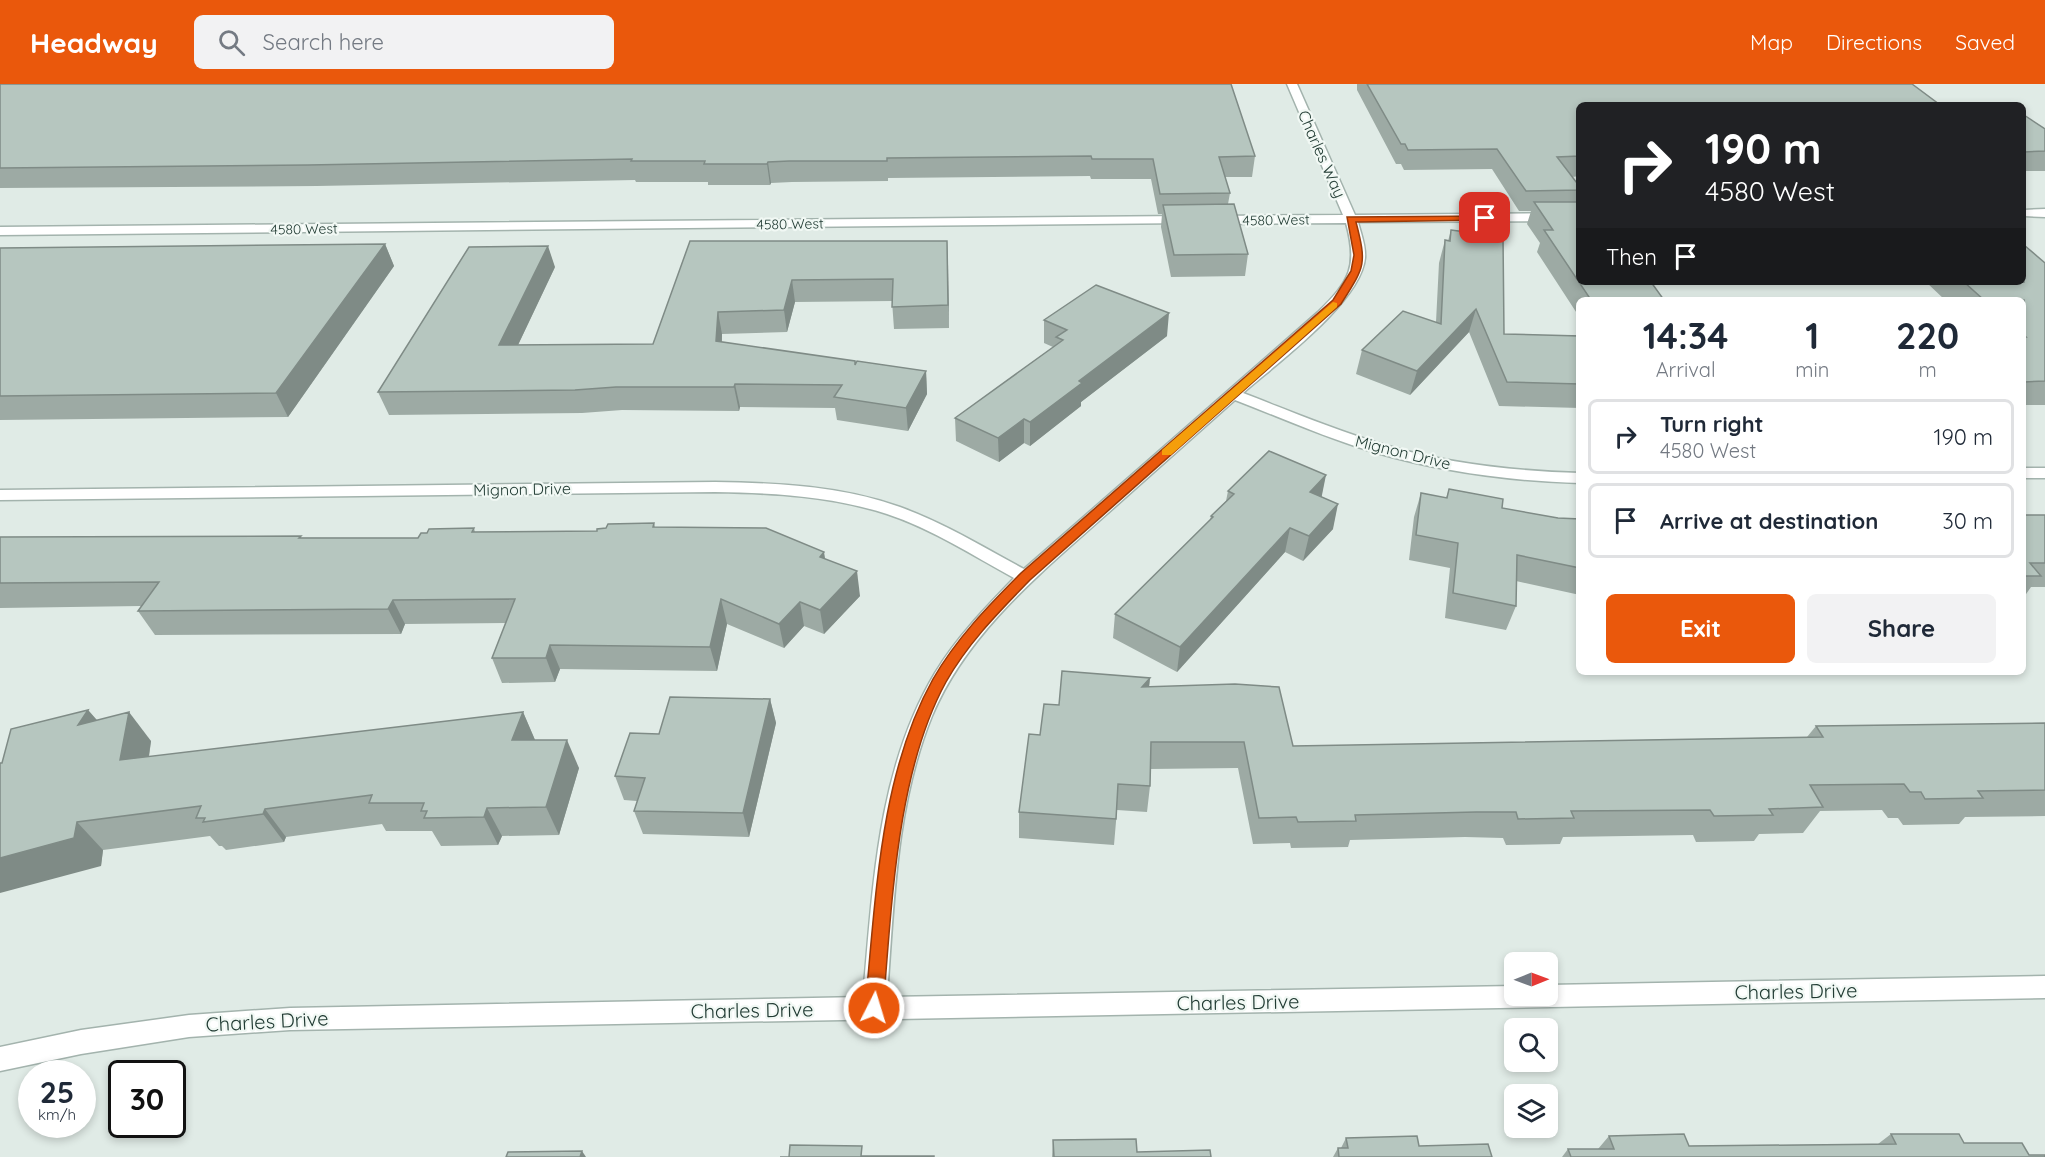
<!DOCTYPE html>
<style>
body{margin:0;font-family:Quicksand,sans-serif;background:#f2f2f3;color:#1f2937;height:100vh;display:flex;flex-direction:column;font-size:22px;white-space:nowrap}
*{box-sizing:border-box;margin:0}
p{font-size:20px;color:#747a83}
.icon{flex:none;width:33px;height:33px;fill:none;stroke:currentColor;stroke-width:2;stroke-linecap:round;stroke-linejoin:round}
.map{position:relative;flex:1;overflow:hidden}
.drawer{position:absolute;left:1576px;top:213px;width:450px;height:378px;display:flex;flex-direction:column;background:#fff;border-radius:9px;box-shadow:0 3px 9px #0003}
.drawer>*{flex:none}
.top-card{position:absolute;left:1576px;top:18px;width:450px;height:183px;border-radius:9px;box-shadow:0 3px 9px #0003;background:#202124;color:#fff;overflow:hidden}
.needle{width:39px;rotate:89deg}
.controls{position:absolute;left:1504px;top:868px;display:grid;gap:12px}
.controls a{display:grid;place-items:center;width:54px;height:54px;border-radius:9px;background:#fff;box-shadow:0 3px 9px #0003;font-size:30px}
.speed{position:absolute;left:18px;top:976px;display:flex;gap:12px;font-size:30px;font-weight:700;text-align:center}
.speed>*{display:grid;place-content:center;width:78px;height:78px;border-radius:50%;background:#fff;box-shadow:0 3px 9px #0003;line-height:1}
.speed small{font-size:15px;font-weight:400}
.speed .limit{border:3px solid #111;border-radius:9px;background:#fff;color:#111}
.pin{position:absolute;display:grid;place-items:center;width:51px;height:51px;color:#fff;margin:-26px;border-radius:12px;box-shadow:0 3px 9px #0006}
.me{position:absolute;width:66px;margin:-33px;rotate:5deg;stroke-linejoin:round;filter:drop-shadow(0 0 4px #0008)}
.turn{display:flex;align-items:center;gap:21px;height:126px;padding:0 30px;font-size:27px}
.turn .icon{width:78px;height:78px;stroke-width:2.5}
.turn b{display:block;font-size:42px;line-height:51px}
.then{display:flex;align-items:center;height:57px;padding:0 30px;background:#0003;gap:12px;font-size:22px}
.eta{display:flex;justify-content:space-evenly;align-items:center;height:102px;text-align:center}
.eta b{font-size:36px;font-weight:800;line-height:42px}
.button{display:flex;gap:12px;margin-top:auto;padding:12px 30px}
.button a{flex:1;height:69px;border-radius:9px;background:#ea580c;color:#fff;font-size:24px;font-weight:800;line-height:69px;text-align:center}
.button a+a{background:#f2f2f3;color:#1f2937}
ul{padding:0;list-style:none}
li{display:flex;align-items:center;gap:18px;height:75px;margin:0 12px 9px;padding:0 18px;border:3px solid #e0e1e3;border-radius:9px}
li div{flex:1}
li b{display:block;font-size:22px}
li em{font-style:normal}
header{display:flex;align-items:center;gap:36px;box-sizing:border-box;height:84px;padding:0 30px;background:#ea580c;color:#fff}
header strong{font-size:28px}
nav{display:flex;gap:33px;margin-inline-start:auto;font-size:21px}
.search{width:420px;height:54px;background:#f2f2f3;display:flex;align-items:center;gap:15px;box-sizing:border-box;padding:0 21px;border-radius:9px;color:#747a83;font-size:22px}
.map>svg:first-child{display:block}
</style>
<header>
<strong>Headway</strong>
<div class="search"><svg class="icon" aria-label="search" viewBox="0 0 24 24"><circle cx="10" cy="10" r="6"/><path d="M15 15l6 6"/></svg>Search here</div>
<nav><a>Map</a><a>Directions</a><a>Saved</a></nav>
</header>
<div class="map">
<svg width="2045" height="1073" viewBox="0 0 2045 1073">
<rect width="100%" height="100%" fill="#e0ebe6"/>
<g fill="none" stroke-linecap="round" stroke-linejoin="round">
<g stroke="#a3b3ad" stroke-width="3">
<g id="minor">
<path d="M1287,0H1297L1355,131L1580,129V137L1358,138C1361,150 1366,162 1365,174C1361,218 1276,280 1243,309C1290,327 1337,347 1385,361C1448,380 1514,387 1580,389V399C1511,397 1443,388 1377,369C1328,355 1282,334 1235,316C1190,356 1145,396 1099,437C1036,493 966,551 932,632C896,720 894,819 887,913L1515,902V912H1548V901L2045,892V914L290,946L189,953L81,970L0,987V963L81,946L189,931L290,924L863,913C873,804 877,686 935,589C956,554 985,524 1014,494C972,471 932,445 887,430C831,412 773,409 715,408L0,416V406L715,398C778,399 841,402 900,423C944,439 983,463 1024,485L1318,228C1350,197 1358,182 1346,139L1215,140L1209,136L1215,132L1343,131Z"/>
<polygon points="2045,125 2045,133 2024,132 2024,126"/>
<polygon points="1185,132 1189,133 1189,139 0,151 0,143"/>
<rect x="2024" y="384" width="21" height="10"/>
</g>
</g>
<use href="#minor" fill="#fff" fill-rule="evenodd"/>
</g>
<g fill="#9daaa4">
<polygon points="0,0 1255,72 1252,93 1225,93 1230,109 1228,120 1248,170 1245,192 1171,193 1161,143 1162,130 1158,130 1151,95 1091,95 1090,92 888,94 888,97 792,98 771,99 770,101 708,101 708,98 636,98 635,96 317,102 0,104"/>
<polygon points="1357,0 1912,0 1939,20 1580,21 1580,92 1572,93 1580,103 1580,115 1579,118 1664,216 1580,216 1580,234 1537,168 1540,159 1527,140 1531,127 1519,127 1492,85 1404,86 1401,80 1396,80 1357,6"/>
<polygon points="2024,31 2045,45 2045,87 2024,87"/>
<polygon points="1451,146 1504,250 1580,252 1580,324 1499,322 1469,248 1410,311 1356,290 1362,266 1436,238 1439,179 1445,156 1448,157"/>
<polygon points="690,157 947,157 949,244 894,245 892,217 795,218 787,248 722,250 722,258 855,277 856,280 926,287 927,310 908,347 837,336 835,324 740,323 739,327 622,326 582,329 389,331 378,308 555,183 518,261 653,260"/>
<polygon points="385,160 394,182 288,333 0,336 0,164"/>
<polygon points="2045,179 2045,321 2024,321 2024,216 1945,216 1926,198 2024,198"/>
<polygon points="1044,236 1167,252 1081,318 1081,322 1030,362 1024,359 999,378 956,357 955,334 1053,263 1044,259"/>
<polygon points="1449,405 1502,424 1558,434 1580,435 1580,511 1516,497 1516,522 1506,546 1445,534 1450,484 1409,476 1414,433 1421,409 1446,414"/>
<polygon points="1228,407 1322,413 1333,445 1303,477 1285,468 1177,588 1113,554 1115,530 1210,436 1211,432 1226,417"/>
<polygon points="2024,431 2045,431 2045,503 2031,503 2024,513"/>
<polygon points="654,439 655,443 826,475 860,512 824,550 804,542 784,564 727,540 717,587 560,585 555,598 502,599 492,574 506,539 405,540 401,550 155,551 138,527 141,522 0,524 0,453 418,454 427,449 474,444 475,448 597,447 606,444"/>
<polygon points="1150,594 1149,603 1293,662 1807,653 1816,642 2045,639 2045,732 1965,733 1959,740 1903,741 1898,734 1888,734 1882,726 1820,727 1803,749 1759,750 1754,757 1696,758 1693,751 1563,753 1560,760 1506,761 1503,754 1465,753 1350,756 1348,763 1291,764 1290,759 1253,760 1238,684 1150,685 1150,702 1147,728 1117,726 1114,761 1019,754 1019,728 1040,651"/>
<polygon points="770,615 776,639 749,753 643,750 634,727 637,717 624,716 615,692 659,650"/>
<polygon points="88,626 97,636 151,657 149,673 523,628 535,656 579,684 559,751 502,752 498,761 441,762 432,747 386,747 382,740 286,753 284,758 226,766 222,762 219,762 210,752 103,766 101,782 2,679"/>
<polygon points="1891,1050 1964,1059 2029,1071 2045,1073 1562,1073 1568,1065 1598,1065 1609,1052 1689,1062 1878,1060"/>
<polygon points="1346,1054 1419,1062 1492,1073 1333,1073 1338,1064 1341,1064"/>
<polygon points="1053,1056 1137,1068 1211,1073 1052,1073"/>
</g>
<g fill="#7f8b86">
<polygon points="768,78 771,99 770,101 767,80"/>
<polygon points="947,157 948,179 949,244 948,221"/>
<polygon points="385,160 394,182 288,333 276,309"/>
<polygon points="548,162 555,183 507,284 499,261"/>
<polygon points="792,196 795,218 787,248 784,226"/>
<polygon points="1476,225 1469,248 1410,311 1417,287"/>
<polygon points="718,228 722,250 721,279 716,257"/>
<polygon points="1169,229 1167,252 1081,318 1081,322 1030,362 1030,338 1079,297"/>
<polygon points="926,287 927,310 908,347 906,324"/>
<polygon points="735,300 740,323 739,327 734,303"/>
<polygon points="1024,335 1024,359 999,378 998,354"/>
<polygon points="1326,391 1321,416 1310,408"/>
<polygon points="1338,420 1333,445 1303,477 1309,452"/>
<polygon points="1290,444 1285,468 1177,588 1180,563"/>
<polygon points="824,468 828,492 820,473"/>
<polygon points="857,487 860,512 824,550 820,526"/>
<polygon points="721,515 727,540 717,587 710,563"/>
<polygon points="393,516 405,540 401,550 388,525"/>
<polygon points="800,518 804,542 784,564 779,540"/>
<polygon points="550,561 560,585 555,598 546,574"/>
<polygon points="1150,594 1147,620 1142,603"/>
<polygon points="770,615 776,639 749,753 743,729"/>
<polygon points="88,626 112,654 78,641"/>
<polygon points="129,628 151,657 144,704 120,676"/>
<polygon points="523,628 535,656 512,656"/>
<polygon points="567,656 579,684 559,751 546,723"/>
<polygon points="487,724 502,752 498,761 484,733"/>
<polygon points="265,725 286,753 284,758 263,730"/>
<polygon points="77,738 103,766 101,782 0,809 0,774"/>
<polygon points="582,1067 586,1073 580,1073"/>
</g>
<g fill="#b6c6bf" stroke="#7f8b86" stroke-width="1.5">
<polygon points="0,0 1231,0 1255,72 1219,73 1230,109 1160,110 1153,75 1092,75 1091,72 887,74 887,77 789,77 768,78 767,80 704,80 705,77 631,77 632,75 308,81 0,84"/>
<polygon points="1367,0 1912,0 1939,20 2005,19 2007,21 1580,21 1580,72 1557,73 1580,103 1580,106 1526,107 1497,65 1408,66 1405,60 1401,60"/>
<polygon points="2024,31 2045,45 2045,67 2024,68"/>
<polygon points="1534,118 1580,118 1580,198 1651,198 1664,216 1591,216 1544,146 1553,146"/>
<polygon points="1234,120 1248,170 1174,171 1163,121"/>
<polygon points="1451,146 1503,153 1504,250 1580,252 1580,300 1507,298 1476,225 1417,287 1362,266 1403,227 1441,240 1445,156 1450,157"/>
<polygon points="690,157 947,157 948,221 892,223 893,195 792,196 784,226 718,228 716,257 855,277 855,281 857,277 926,287 906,324 834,313 842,301 735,300 734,303 616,303 575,306 378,308 469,163 548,162 499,261 653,260"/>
<polygon points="385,160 276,309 0,312 0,164"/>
<polygon points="2024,161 2045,179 2045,297 2024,298 2024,253 2026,253 2024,251 2024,216 1984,216 1964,198 2024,198"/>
<polygon points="1096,201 1169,229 1079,297 1082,299 1030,338 1024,335 998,354 955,334 1063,256 1056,253 1067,246 1044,236"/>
<polygon points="1269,367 1326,391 1310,408 1338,420 1309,452 1290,444 1180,563 1115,530 1213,433 1211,432 1234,410 1228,407"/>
<polygon points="1449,405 1503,415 1502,424 1558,434 1580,435 1580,484 1517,471 1516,522 1453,509 1458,459 1416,451 1421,409 1447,414"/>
<polygon points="2024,431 2045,431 2045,479 2030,479 2041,492 2024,492"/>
<polygon points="654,439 653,443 766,444 824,468 820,473 857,487 820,526 800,518 779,540 721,515 710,563 550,561 546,574 492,574 515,515 393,516 388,525 138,527 159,498 0,499 0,453 301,452 299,454 418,454 421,449 427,449 429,445 474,444 472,448 597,447 597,445 606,444 608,440"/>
<polygon points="1062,587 1150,594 1142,603 1235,600 1279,603 1293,662 1823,653 1816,642 2045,639 2045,706 1978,707 1983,714 1925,715 1921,708 1910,708 1904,700 1810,701 1823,723 1769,725 1773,731 1714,732 1710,726 1571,727 1574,734 1518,735 1516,728 1476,728 1355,731 1356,737 1298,738 1296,733 1259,734 1244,658 1151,658 1150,702 1118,700 1116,735 1019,728 1029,650 1040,651 1044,620 1059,621"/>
<polygon points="670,613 770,615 743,729 634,727 645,694 615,692 630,649 659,650"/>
<polygon points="88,626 78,641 129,628 120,676 523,628 512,656 567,656 546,723 487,724 484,733 424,734 427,727 421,727 424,719 369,719 372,711 265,725 263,730 203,738 205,734 196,734 201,722 77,738 74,754 0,774 0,679 2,679 11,645"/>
<polygon points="1684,1050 1689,1062 1896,1060 1891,1050 1959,1050 1964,1059 2022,1059 2029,1071 2045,1071 2045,1073 1571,1073 1568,1065 1614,1065 1609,1052"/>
<polygon points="1417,1052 1419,1062 1488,1060 1492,1073 1339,1073 1338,1064 1348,1064 1346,1054"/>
<polygon points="1136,1055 1137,1068 1210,1066 1211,1073 1054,1073 1053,1056"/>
<polygon points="790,1061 862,1062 861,1072 934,1072 934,1073 780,1073 789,1073"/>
<polygon points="582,1067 580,1073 506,1073 508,1068"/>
</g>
<path fill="#ea580c" stroke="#983908" stroke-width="1.5" d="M1489,132V136H1485L1356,138C1367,181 1365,182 1341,220L1030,496C999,528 968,559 946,598C896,689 892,822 883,924L881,930L874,933L868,930L865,924C876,816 879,692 933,595C956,555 988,522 1021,489L1333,216L1351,187L1354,171L1347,133Z"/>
<polygon fill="#f59e0b" points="1333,218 1337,219 1337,223 1171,371 1162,371 1162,366"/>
<g text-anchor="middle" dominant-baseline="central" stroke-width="4.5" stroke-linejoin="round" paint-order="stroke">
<g font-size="14" fill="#213b33" stroke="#f1f8f4">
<text transform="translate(1276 136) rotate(-1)">4580 West</text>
<text transform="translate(790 140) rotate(-1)">4580 West</text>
<text transform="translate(304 145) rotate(-1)">4580 West</text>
</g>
<g font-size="16" fill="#213b33" stroke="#f1f8f4">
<text transform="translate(1322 70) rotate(66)">Charles Way</text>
<text transform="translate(1403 368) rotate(14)">Mignon Drive</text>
<text transform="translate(522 405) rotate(-1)">Mignon Drive</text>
</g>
<g font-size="20" fill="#213b33" stroke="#f1f8f4">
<text transform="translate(1796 907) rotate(-1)">Charles Drive</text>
<text transform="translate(1238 918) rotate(-1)">Charles Drive</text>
<text transform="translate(752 926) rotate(-1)">Charles Drive</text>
<text transform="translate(267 937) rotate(-3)">Charles Drive</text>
</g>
</g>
</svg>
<div class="controls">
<a><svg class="needle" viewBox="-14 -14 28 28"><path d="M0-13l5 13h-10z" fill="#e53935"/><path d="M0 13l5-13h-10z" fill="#747a83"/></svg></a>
<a><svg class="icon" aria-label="search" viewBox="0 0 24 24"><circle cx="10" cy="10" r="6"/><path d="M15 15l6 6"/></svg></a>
<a><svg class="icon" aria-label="layers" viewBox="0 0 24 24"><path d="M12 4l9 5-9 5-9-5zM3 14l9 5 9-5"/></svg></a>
</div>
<div class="speed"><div>25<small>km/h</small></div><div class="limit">30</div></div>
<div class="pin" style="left:1485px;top:134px;background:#d93025"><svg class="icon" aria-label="arrive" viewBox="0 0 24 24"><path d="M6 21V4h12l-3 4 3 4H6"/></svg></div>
<svg class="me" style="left:874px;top:924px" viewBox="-20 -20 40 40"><circle r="17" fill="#ea580c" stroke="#fff" stroke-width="3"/><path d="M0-11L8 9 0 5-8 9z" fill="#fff"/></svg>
<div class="top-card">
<div class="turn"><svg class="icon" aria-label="right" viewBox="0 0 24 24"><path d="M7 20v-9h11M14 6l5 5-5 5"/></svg><div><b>190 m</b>4580 West</div></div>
<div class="then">Then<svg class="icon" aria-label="arrive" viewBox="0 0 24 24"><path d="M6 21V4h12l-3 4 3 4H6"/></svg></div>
</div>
<section class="drawer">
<div class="eta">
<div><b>14:34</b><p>Arrival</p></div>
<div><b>1</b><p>min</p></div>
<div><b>220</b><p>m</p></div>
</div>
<ul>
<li><svg class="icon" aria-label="right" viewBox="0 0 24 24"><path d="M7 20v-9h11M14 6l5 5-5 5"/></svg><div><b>Turn right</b><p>4580 West</p></div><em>190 m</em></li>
<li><svg class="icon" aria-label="arrive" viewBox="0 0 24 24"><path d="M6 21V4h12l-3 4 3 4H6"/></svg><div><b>Arrive at destination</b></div><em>30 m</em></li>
</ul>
<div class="button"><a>Exit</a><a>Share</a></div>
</section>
</div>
